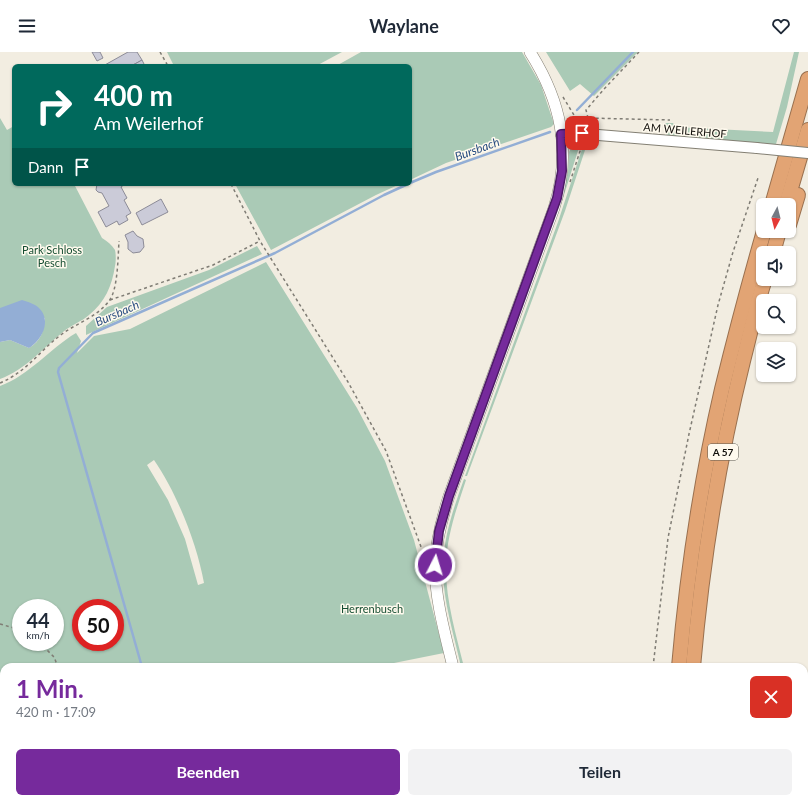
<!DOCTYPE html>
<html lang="de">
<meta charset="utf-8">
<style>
body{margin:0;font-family:Lato,sans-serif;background:#f2f2f3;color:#1f2937;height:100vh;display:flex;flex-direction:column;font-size:15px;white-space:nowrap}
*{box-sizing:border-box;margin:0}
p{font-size:13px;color:#747a83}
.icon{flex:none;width:22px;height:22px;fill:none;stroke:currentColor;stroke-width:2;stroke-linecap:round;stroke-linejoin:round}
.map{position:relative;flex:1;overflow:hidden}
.sheet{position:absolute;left:0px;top:611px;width:808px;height:140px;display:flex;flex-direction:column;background:#fff;border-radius:12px 12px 0 0;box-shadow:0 1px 3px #0004}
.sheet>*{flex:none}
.top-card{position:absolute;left:12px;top:12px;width:400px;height:122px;border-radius:6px;box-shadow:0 1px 3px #0004;background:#00695c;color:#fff;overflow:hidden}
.needle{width:26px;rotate:187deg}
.controls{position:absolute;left:756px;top:146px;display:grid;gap:8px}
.controls a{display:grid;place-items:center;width:40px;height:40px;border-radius:6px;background:#fff;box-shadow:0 1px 3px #0004;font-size:20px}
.speed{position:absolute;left:12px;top:547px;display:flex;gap:8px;font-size:20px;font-weight:700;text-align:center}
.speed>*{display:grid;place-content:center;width:52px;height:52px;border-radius:50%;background:#fff;box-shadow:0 1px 3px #0004;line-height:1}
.speed small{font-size:10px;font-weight:400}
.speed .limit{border:6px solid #d22;background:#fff;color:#111}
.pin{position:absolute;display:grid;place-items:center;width:34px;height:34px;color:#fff;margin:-17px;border-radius:8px;box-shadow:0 2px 6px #0006}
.me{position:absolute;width:44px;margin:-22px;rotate:5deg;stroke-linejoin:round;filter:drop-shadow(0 0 3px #0008)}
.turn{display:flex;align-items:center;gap:14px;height:84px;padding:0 16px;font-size:18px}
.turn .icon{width:52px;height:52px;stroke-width:2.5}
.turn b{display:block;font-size:28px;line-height:34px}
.then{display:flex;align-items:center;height:38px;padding:0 16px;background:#0003;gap:8px;font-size:15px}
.round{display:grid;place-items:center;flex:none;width:42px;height:42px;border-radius:6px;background:#f2f2f3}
.head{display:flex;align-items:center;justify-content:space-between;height:68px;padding:0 16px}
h1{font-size:24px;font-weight:700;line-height:30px;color:#762a9c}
.action{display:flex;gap:8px;margin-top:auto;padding:8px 16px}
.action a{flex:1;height:46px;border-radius:6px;background:#762a9c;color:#fff;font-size:16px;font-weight:700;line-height:46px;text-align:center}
.action a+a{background:#f2f2f3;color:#1f2937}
header{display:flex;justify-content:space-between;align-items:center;height:52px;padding:0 16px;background:#fff;font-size:18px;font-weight:700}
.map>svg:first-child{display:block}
</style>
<header><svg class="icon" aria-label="menu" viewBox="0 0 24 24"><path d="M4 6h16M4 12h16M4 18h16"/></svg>Waylane<svg class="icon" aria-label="heart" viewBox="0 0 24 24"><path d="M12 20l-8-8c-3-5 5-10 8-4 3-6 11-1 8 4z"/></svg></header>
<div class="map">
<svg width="808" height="751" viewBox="0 0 808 751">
<rect width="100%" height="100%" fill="#f2ede1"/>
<g fill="#aacab6" fill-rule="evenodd">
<polygon points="167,0 342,0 316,14 174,14"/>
<polygon points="361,0 522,0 541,33 554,72 551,75 446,111 410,128 410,14 336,14"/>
<polygon points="546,0 638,0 594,44 580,32 570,39"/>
<polygon points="794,0 799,0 787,55 776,92 767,92 766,94 666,84 665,71 673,71 675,75 773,80"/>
<path d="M0,66L7,78L14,74V132H74L102,186C107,189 112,193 115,198C116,202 116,209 115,214C112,234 105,250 89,263C81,270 71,273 63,280C42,297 25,318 0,327V290L10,288L29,296C41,289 44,279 45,266L0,256Z"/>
<polygon points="582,86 558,162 556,161 568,120 569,100 573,92"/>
<polygon points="583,94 586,95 565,159 467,424 465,424 558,170"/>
<polygon points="235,132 400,132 376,143 271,198"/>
<polygon points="257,194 262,202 86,283 86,274 107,255 209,218"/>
<path d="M266,210L357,356L385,409L414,488L444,601L374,615H4V747H231V751H0V334C30,323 49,297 76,281L81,289L77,301L94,284L130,277ZM154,408C177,441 197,492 204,531L198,533L185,487L168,448L147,413ZM21,556H55V590H21ZM81,556H115V590H81Z"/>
<path d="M464,427L466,428C457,455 447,483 446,512C445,546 456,582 464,615H461C454,582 442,547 443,513C444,483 454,455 464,427Z"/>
</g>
<path fill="#93aed5" d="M22,248C28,250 35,252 39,256C52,269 42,288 29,296L10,288L0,290V256Z"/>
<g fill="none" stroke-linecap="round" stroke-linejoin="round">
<g stroke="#93aed5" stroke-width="2.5">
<polyline points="577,58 633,0"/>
<polyline points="410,131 436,120 550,80"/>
<polyline points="142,615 58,320 59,316 93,281 275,201 384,143 408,132"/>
<polyline points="0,630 4,632"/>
<polyline points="166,751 167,747"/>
</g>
</g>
<g fill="#cbcbd8" stroke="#8c8b97">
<polygon points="92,0 100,0 103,6 97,9"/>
<polygon points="128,0 137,0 142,8 131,14 103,14"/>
<polygon points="142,8 145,14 134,14 133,13"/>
<polygon points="97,132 121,132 122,135 121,135 127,146 124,148 131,161 126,164 128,168 119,173 117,169 106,175 98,160 109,154 102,141 98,140 96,138"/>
<polygon points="161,147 168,160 142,173 136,161"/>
<polygon points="133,179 137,184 143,187 144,195 140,200 133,201 128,197 128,190 125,183"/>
</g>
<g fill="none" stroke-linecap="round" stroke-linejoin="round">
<g stroke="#837f73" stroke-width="12">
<polyline id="tertiary" points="561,82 574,81 757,96"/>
</g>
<g stroke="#837f73" stroke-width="12">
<g id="secondary">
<path d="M453,615C445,582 435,547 435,513C436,489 442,466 449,444L554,156C572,99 561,49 530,0"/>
<polyline points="469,747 469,751"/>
</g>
</g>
<g stroke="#99704f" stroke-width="16">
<g id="motorway">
<polyline points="772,153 808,27"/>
<polyline points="786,153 808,78"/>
<polyline points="789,173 798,143"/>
<polyline points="773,201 779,179"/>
<path d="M679,615C687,522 701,428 722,337C735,284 749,231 764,179"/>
<path d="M693,615C702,512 718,410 743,309C750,282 756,254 765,227"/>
<polyline points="671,751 671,747"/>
<polyline points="686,751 686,747"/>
</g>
</g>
<g stroke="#7f7c74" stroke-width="1.5" stroke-dasharray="3 3" stroke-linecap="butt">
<polyline points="160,0 168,14"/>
<polyline points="563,45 580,73"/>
<polyline points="588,66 586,58 605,36 639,0"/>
<polyline points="579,71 588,66 670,68"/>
<polyline points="570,130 583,90"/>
<polyline points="231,132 260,189 348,330 386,399 424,503 427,506"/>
<polyline points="110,248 213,213 260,189"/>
<path d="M0,331C28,319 39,299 62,282C77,271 97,265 109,249C118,238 118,204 119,189"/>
<polyline points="0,572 21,578"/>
<polyline points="39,590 54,605 58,615"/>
<polyline points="653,615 668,486 689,382 718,253 733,200 758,126"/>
<polyline points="804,622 808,619"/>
<polyline points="83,751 84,747"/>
<polyline points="642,751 642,747"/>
</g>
<use href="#tertiary" stroke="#fff" stroke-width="10"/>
<use href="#secondary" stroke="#fff" stroke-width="11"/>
<use href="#motorway" stroke="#e2a474" stroke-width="14"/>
<g stroke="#837f73" stroke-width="12" stroke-linecap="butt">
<polyline id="tertiary-bridge" points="757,96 808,101"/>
</g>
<use href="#tertiary-bridge" stroke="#fff" stroke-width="10"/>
</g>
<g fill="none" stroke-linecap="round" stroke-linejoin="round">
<g stroke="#4d1b65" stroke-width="10">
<polyline id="route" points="435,513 439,479 449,444 557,146 562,119 561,82 582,81"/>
</g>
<use href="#route" stroke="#762a9c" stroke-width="7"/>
</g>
<g text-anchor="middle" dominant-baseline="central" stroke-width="3" stroke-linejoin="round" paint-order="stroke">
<rect fill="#fffaee" stroke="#58564f" stroke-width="1" x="708" y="392" width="30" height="16" rx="3"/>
<g font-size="10" font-weight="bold" fill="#110f0b">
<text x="723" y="400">A 57</text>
</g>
<g font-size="11" fill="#110f0b" stroke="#fffaee">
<text transform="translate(685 78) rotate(5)">AM WEILERHOF</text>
</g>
<g font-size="11" fill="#154d31" stroke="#fffaee">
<text x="52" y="197">Park Schloss<tspan x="52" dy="13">Pesch</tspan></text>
<text x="372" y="556">Herrenbusch</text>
</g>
<g font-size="12" font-style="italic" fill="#2b4f82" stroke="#fffaee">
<text transform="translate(477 97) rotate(-20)">Bursbach</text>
<text transform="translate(117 261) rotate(-24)">Bursbach</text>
</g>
</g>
</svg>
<div class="controls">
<a><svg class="needle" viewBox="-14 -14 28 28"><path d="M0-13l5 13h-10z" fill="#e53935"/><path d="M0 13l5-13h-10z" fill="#747a83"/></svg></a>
<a><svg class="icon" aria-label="sound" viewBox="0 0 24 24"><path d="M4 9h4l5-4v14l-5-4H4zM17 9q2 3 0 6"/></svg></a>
<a><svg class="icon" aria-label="search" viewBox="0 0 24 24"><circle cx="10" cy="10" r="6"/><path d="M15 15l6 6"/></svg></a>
<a><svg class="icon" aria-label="layers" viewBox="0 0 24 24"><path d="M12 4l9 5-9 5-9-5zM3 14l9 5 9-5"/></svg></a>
</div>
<div class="speed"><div>44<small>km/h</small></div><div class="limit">50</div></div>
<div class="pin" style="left:582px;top:81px;background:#d93025"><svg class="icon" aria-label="arrive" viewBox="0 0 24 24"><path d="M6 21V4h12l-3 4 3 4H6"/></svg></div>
<svg class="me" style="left:435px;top:513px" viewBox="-20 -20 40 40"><circle r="17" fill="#762a9c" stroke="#fff" stroke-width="3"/><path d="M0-11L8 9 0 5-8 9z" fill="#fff"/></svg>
<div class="top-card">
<div class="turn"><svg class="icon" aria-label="right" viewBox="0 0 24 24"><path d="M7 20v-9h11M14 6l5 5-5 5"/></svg><div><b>400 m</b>Am Weilerhof</div></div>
<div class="then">Dann<svg class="icon" aria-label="arrive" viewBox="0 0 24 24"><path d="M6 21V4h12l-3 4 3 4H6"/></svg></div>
</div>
<section class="sheet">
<div class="head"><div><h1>1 Min.</h1><p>420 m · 17:09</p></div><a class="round" style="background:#d93025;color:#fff"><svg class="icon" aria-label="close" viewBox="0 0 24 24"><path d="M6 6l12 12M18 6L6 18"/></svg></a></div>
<div class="action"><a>Beenden</a><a>Teilen</a></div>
</section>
</div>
